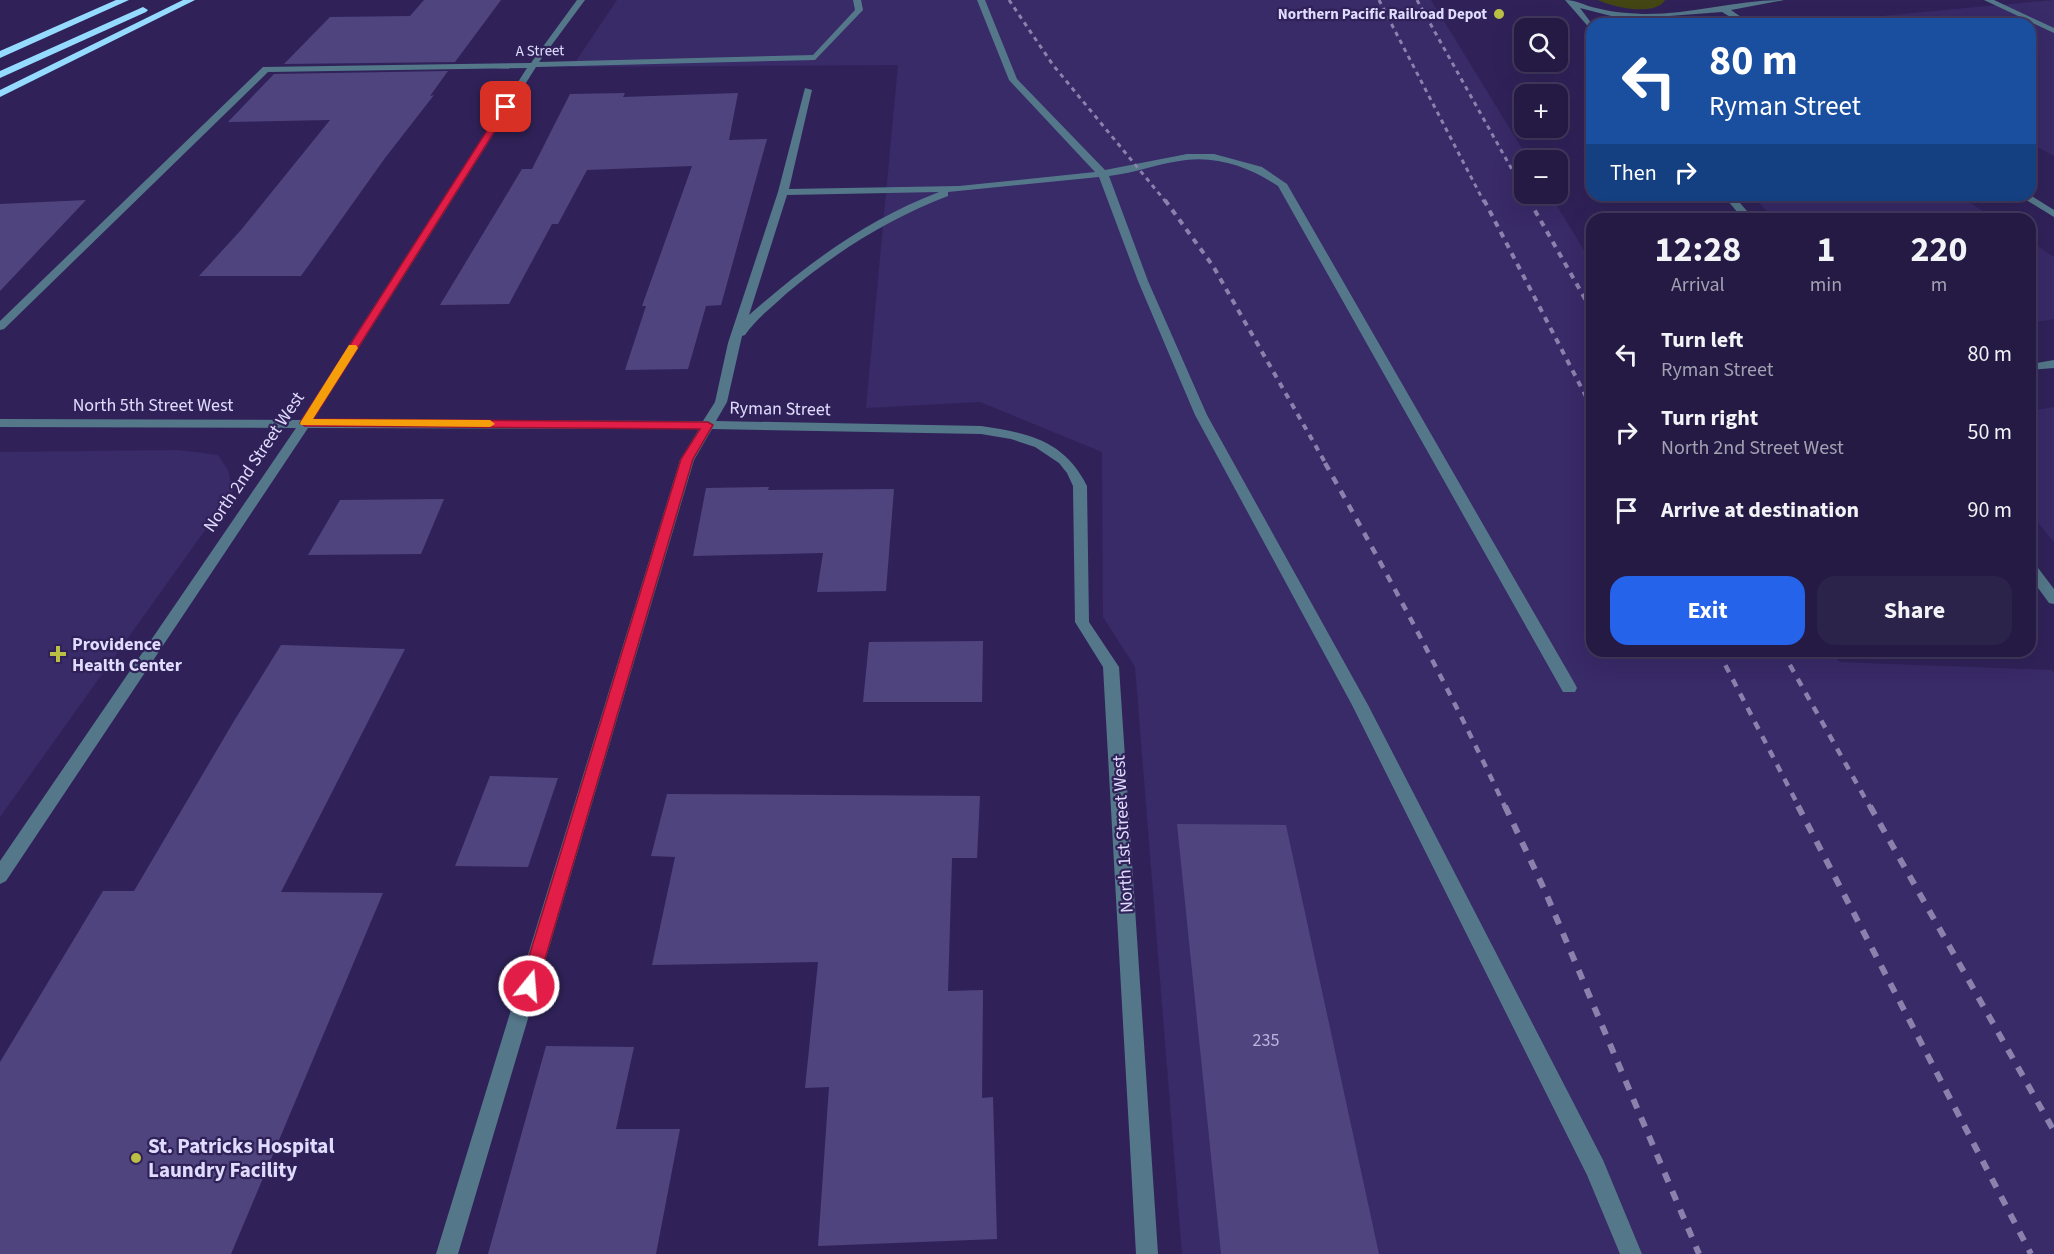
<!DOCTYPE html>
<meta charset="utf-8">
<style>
body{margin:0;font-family:"Source Sans 3",sans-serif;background:#2c234a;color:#f1f3f6;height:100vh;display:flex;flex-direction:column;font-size:22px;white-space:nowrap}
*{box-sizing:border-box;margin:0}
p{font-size:20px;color:#a3a1b2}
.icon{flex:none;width:33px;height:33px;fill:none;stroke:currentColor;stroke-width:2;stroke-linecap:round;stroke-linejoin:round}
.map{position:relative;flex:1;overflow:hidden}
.panel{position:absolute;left:1586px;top:213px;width:450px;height:444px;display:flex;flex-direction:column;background:#241a43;border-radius:18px;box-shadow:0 6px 24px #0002,0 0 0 2px #41385c}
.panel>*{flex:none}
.banner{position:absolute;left:1586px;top:18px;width:450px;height:183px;border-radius:18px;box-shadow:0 6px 24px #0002,0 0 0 2px #41385c;background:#1a4fa0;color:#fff;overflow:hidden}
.buttons{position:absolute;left:1514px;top:18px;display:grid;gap:12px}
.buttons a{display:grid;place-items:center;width:54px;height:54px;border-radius:12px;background:#241a43;box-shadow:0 6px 24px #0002,0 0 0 2px #41385c;font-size:30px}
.pin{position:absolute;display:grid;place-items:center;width:51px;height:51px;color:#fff;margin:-26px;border-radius:12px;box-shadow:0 3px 9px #0006}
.me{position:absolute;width:66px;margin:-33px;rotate:17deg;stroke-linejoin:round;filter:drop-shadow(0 0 4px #0008)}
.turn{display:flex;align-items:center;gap:21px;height:126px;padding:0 24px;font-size:27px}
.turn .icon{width:78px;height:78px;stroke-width:2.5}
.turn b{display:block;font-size:42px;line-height:51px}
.then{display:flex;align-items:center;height:57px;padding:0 24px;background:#0003;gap:12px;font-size:22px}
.eta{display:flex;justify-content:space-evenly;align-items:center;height:102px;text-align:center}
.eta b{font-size:36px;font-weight:700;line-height:42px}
.primary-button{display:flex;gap:12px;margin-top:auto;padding:12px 24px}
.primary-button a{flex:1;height:69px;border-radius:18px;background:#2563eb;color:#fff;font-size:24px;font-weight:700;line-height:69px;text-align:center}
.primary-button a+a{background:#2c234a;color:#f1f3f6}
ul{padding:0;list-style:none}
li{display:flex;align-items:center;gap:18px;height:78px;padding:0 24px}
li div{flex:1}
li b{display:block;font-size:22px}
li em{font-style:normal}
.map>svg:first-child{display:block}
</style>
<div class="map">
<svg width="2054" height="1254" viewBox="0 0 2054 1254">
<rect width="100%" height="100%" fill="#302259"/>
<g fill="#392a68">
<polygon points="617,0 1431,0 1529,160 1524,160 1524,194 1550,194 1591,262 1592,651 1832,651 1839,662 2052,670 2054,673 2054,1254 1182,1254 1135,667 1103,617 1102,452 980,402 866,408 898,65 572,67"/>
<polygon points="2054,0 2054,156 2030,143 2030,24 1821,24 1817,22"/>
<polygon points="1753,195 1958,195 1995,219 1773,219"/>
<polygon points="2030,241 2054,257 2054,319 2030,323"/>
<polygon points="2054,407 2054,542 2030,513 2030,411"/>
<polygon points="179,450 218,455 228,470 233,491 0,817 0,452"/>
</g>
<path fill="#444613" d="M1598,0H1665C1655,17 1612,7 1598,0Z"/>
<g fill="#50447e">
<polygon points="424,0 501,0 455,62 284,64 330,17 410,16"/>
<polygon points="448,71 430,96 434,95 385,158 301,276 199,276 241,230 330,120 228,122 274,74"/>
<polygon points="625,93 623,97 738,93 729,140 767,139 721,305 706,306 688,369 625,370 646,306 642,306 692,166 587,170 558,224 552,224 509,304 440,305 522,169 532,169 570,94"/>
<polygon points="86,200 0,291 0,204"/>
<polygon points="769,487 768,490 894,489 886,591 817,592 823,553 693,556 706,488"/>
<polygon points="444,499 421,554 308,555 340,500"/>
<polygon points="983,641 982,702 863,702 869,642"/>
<polygon points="281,645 405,649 281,892 383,893 231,1254 0,1254 0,1062 103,891 134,891 234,721"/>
<polygon points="490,776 558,778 528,867 455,866"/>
<polygon points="667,794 980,796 977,858 952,858 948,991 983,990 982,1098 993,1097 997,1239 818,1246 829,1087 805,1088 818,962 652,965 675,857 651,856"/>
<polygon points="1177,824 1286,825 1379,1254 1221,1254"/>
<polygon points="546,1046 634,1047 616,1129 680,1129 656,1254 488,1254"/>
</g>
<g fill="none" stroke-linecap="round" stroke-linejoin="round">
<g fill="#54788a" fill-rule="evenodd">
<path d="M577,0H585L539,62L813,55L855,10L853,0H861L863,10L815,60L536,67L313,420L703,421L715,402L728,343L778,192L805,88L812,90L789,189L959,186L1095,172L1009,80L977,0H985L1017,79L1105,170L1187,154H1214L1262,167L1287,184L1575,684L1577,688L1575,692H1563L1278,186C1251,168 1219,156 1186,160C1160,163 1135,173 1109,176L1148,281L1207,415L1368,705L1603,1160L1642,1254H1620L1587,1175L1352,705L1195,415L1138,281L1099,177L948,192V196C888,219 836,252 787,293C772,307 756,319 745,335L742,336L727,402L716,421L981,426C1028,433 1064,440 1087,486L1089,622L1119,667L1158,1254H1136L1103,667L1075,622L1073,486L1067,473L1059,463L1035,447L1011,439L981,434L712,429L694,460L458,1254H436L680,460L699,429L308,428L6,881L0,884V861L296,428L0,427V419L301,420L527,68L268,72L4,329L0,330V321L263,67L531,63ZM939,192C866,220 807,264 749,315L787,195Z"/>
<path d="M1565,0C1577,0 1585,6 1596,8C1611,12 1626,13 1642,14C1690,15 1736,0 1784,0L1731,10L1751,24H1742L1722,12L1643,18L1615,17L1580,8L1592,24V31Z"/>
<polygon points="1984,0 1994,0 2054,28 2054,33"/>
<polygon points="1723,195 1733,195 1754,219 1743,219"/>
<polygon points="2018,195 2030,195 2054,210 2054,217"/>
<polygon points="2054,360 2054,368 2030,370 2030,364"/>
<polygon points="2030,562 2035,564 2054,589 2054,604 2049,603 2030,577"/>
</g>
<g fill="#94dbff" fill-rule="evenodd">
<polygon points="116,0 129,0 0,58 0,51"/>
<polygon points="183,0 195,0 0,97 0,90"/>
<polygon points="143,7 148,10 146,12 0,78 0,71"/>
</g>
<g stroke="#8a81ad" stroke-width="3" stroke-dasharray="4.5 4.5" stroke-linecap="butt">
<polyline points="1009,0 1053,65 1166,202"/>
<polyline points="1379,0 1484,202"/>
<polyline points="1417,0 1524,191"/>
<polyline points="1525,194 1529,202"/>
</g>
<g stroke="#8a81ad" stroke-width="4" stroke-dasharray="6 6" stroke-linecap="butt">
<polyline points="1165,200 1213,266 1326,464"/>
<polyline points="1484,200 1592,408"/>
<polyline points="1529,200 1592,311"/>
</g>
<g stroke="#8a81ad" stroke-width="4.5" stroke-dasharray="8 8" stroke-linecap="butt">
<path d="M1325,463C1389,576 1450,690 1505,807"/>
<polyline points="1718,651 1799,807"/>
<polyline points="1782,651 1870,807"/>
</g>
<g stroke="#8a81ad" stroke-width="6" stroke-dasharray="10 10" stroke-linecap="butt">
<polyline points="1505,806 1545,891 1699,1254"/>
<polyline points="1798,806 2031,1254"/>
<polyline points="1870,806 2054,1131"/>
</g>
</g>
<polygon fill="#e11d48" stroke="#92132f" stroke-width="1.5" points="506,105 510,107 313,419 708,422 713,425 693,459 537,986 535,991 529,994 523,991 520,986 681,459 700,429 305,426 300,423 502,107"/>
<polygon fill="#f59e0b" points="349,345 356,345 358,348 313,419 490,420 495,424 490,427 301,425 300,423"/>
<g fill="#bbc044" stroke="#302259" stroke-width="2">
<circle cx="1499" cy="14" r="6"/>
<path d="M55 645h6v6h6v6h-6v6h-6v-6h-6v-6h6z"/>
<circle cx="136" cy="1158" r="6"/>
</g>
<g text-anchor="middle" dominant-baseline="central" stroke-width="4.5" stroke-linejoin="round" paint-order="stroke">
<g font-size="15" font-weight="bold" fill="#e0dcfe" stroke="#302259" text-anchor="end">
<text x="1487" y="14">Northern Pacific Railroad Depot</text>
</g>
<g font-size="15" fill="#e0dcfe" stroke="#302259">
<text transform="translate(540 51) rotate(-1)">A Street</text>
</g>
<g font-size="18" fill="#e0dcfe" stroke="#302259">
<text x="153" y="405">North 5th Street West</text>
<text transform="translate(780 409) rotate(1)">Ryman Street</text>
<text transform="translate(254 462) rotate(-56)">North 2nd Street West</text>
<text transform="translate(1123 834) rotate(-93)">North 1st Street West</text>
</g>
<g font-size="18" font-weight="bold" fill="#e0dcfe" stroke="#302259" text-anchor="start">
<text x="72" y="644">Providence<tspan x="72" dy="21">Health Center</tspan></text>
</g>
<g font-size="18" fill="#bcb6de">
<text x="1266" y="1040">235</text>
</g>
<g font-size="21" font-weight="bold" fill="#e0dcfe" stroke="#302259" text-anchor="start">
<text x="148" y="1146">St. Patricks Hospital<tspan x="148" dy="24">Laundry Facility</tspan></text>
</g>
</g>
</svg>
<div class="buttons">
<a><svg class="icon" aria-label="search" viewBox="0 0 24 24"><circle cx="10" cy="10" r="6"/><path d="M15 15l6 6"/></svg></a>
<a>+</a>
<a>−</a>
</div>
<div class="pin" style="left:506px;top:107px;background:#d93025"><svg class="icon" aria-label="arrive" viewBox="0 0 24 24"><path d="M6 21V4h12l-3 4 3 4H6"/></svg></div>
<svg class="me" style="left:529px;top:986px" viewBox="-20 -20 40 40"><circle r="17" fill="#e11d48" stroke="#fff" stroke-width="3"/><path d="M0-11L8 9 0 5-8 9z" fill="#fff"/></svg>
<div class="banner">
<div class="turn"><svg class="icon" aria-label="left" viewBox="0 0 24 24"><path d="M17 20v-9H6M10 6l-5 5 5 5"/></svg><div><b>80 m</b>Ryman Street</div></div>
<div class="then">Then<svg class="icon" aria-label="right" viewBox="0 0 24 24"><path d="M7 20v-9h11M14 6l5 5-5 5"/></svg></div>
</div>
<section class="panel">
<div class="eta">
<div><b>12:28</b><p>Arrival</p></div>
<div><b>1</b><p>min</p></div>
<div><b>220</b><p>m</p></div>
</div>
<ul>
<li><svg class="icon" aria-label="left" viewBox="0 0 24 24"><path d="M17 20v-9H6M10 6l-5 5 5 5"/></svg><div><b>Turn left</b><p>Ryman Street</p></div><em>80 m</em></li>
<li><svg class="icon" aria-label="right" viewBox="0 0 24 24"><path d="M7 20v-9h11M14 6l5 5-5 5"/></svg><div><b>Turn right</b><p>North 2nd Street West</p></div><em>50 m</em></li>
<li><svg class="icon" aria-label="arrive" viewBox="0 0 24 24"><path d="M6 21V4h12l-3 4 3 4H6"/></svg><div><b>Arrive at destination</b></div><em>90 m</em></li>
</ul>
<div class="primary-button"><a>Exit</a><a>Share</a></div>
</section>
</div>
